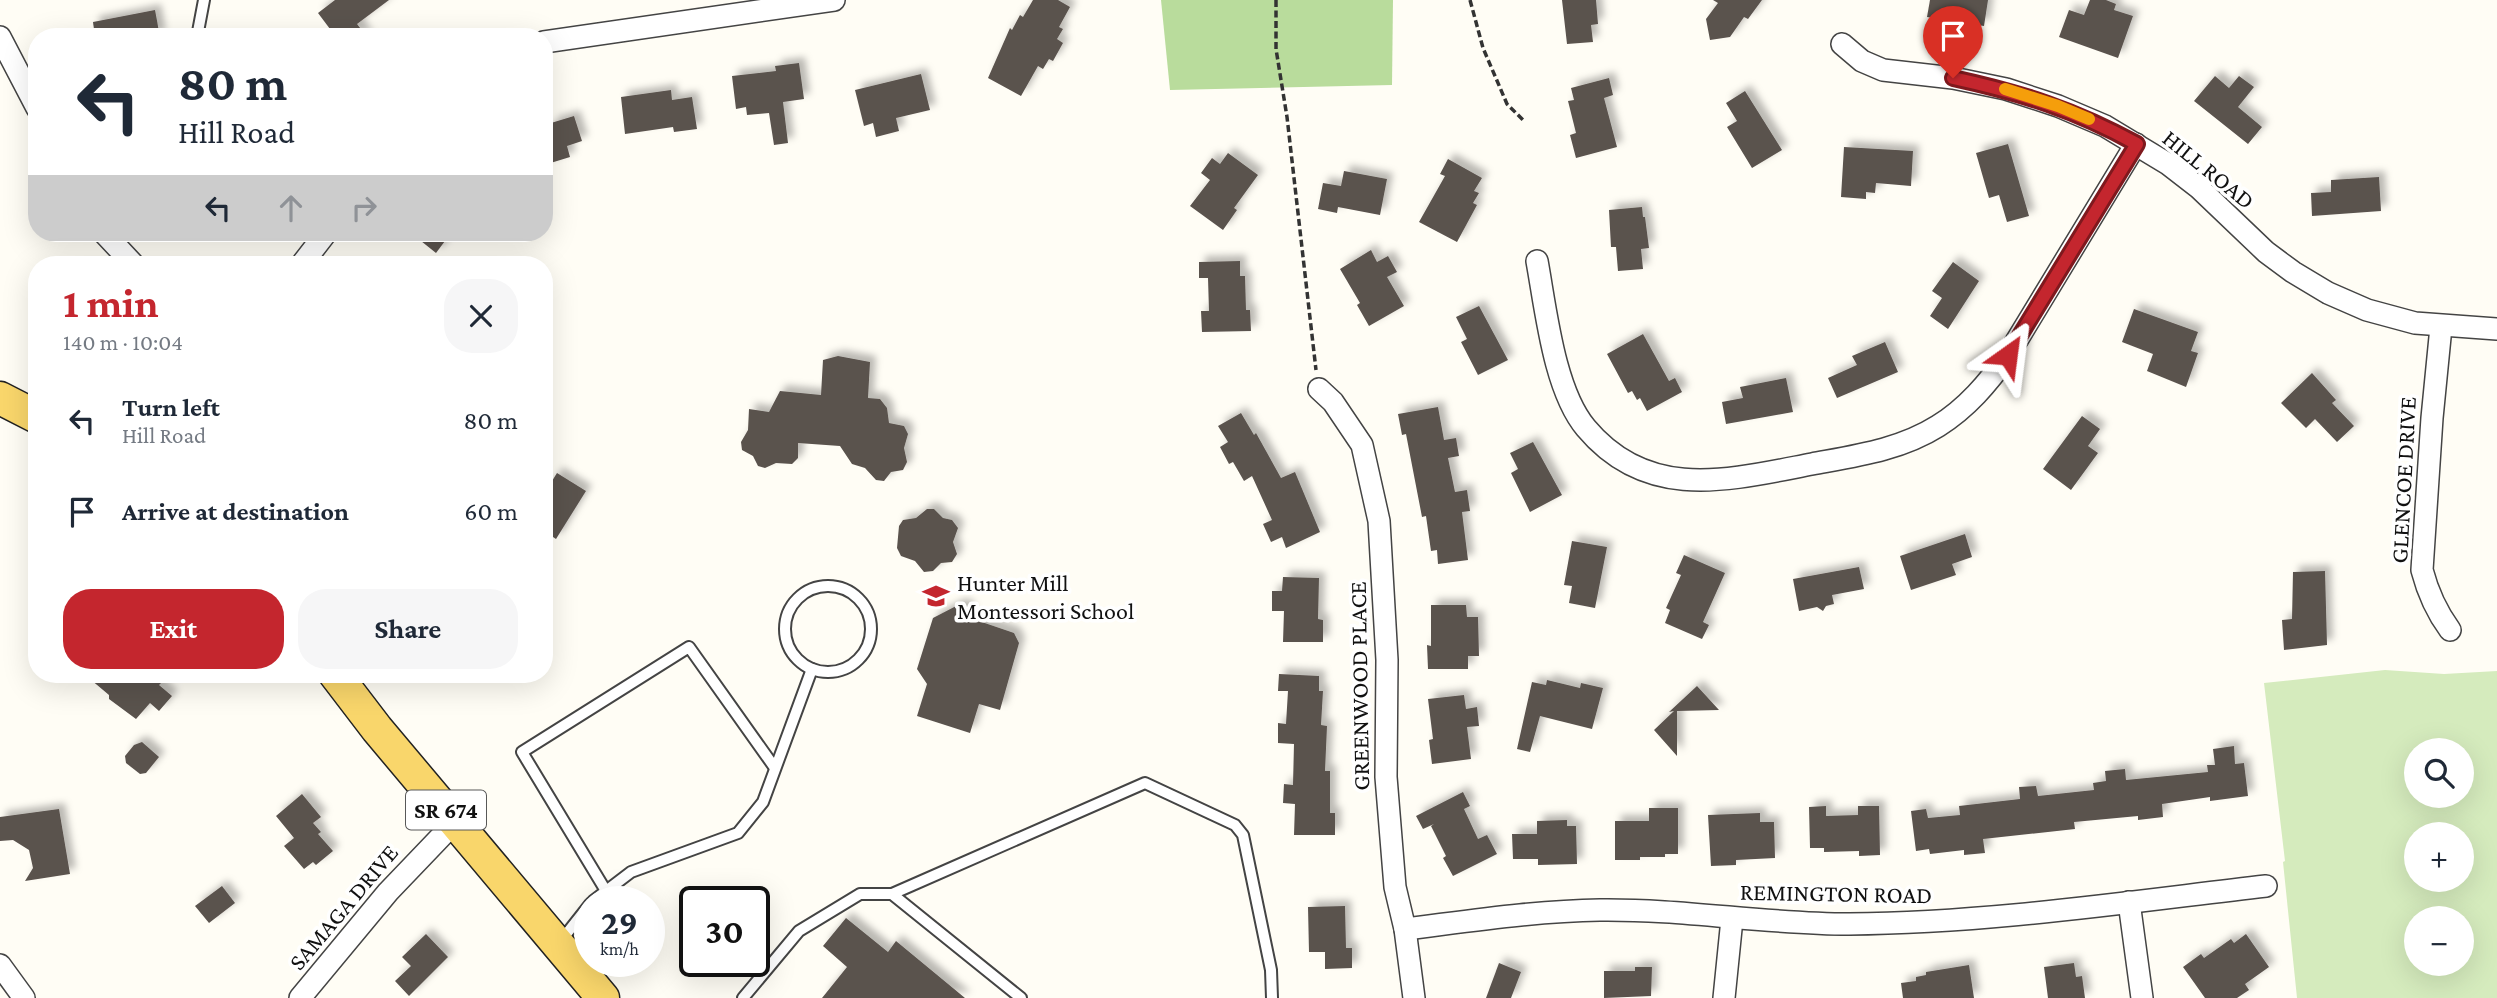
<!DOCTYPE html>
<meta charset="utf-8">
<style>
body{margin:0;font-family:"Crimson Pro",serif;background:#f6f6f7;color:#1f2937;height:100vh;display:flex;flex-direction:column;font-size:26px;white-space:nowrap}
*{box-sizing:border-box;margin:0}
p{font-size:23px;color:#747a83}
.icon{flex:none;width:38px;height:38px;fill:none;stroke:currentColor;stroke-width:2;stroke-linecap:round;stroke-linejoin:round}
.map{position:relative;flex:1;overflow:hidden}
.side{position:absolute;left:28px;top:256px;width:525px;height:427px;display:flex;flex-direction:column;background:#fff;border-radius:28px;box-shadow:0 7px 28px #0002}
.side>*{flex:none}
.hud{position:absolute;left:28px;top:28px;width:525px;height:214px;border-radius:28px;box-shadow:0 7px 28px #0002;background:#fff;color:#1f2937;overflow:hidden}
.fabs{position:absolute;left:2404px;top:738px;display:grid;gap:14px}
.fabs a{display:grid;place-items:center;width:70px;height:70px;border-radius:50%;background:#fff;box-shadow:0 7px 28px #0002;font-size:35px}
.speed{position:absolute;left:574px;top:886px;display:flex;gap:14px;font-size:35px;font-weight:700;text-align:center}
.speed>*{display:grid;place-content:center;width:91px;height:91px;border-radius:50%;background:#fff;box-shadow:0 7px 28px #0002;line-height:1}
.speed small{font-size:18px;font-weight:400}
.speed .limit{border:4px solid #111;border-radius:10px;background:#fff;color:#111}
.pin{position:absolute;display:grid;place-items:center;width:60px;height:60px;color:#fff;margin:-72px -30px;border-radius:50% 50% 50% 0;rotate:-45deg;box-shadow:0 0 7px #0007}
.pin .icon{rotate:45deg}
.me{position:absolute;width:77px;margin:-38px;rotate:31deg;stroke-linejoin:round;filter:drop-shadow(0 0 5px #0008)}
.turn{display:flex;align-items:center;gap:24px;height:147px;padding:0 35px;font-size:32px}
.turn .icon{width:91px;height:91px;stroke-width:2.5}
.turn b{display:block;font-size:49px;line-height:60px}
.lanes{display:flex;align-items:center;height:66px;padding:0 35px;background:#0003;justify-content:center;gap:35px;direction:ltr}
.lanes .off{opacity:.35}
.round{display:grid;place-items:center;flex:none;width:74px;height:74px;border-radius:28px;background:#f6f6f7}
.overview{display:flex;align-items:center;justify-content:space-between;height:119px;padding:0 35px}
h1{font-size:42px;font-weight:700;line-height:52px;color:#c4262e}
.cta{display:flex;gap:14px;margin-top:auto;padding:14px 35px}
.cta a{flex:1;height:80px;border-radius:28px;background:#c4262e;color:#fff;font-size:28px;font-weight:700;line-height:80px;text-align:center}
.cta a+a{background:#f6f6f7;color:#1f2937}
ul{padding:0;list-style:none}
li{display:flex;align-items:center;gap:21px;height:91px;padding:0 35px}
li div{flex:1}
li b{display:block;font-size:26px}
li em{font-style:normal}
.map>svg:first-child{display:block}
</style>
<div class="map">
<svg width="2497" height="998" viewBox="0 0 2497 998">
<defs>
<filter id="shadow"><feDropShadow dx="6" dy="-6" stdDeviation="3.5" flood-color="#0004"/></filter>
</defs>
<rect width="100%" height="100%" fill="#fffdf5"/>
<path fill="#d5ebbd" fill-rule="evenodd" d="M2385,670L2444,674L2497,671V998H2297L2283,862L2285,861L2264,683ZM2417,751H2462V796H2417ZM2417,835H2462V880H2417ZM2417,919H2462V964H2417Z"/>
<polygon fill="#b9dc9c" points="1161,0 1393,0 1392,85 1170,90"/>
<g fill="#5a524d" filter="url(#shadow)">
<polygon points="335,0 389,0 357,24 367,37 336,37 318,13"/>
<polygon points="1033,0 1058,0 1070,7 1059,27 1063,29 1057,39 1063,43 1053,61 1049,59 1043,69 1038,66 1021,96 988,78 1010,28 1012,30 1020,15 1023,17"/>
<polygon points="1562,0 1596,0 1598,24 1591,25 1593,42 1567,44"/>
<polygon points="1713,0 1762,0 1748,19 1744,17 1730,37 1710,40 1706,19 1718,3"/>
<polygon points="1930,0 1988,0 1984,26 1927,17"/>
<polygon points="2090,0 2106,0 2116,4 2114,10 2133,16 2118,58 2059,37 2069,10 2084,15"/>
<polygon points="155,10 160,37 95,37 93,22"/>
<polygon points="799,63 804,99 783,102 788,143 774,145 769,113 747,115 746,107 736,109 732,76 776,71 775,66"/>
<polygon points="921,74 930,110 896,118 899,131 876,137 873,123 864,126 855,90"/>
<polygon points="2215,76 2229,88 2239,76 2254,87 2238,107 2262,127 2248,144 2194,101"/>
<polygon points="1609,78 1613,95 1604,98 1617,147 1576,158 1570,135 1576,133 1568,101 1574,100 1571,88"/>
<polygon points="671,90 672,100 692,97 697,129 674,132 673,127 625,134 621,97"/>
<polygon points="1745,91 1782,150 1752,168 1727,127 1737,121 1726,103"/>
<polygon points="574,116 582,141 567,146 570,157 544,165 544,130 553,127 551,123"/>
<polygon points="2008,144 2029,216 2007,222 1999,195 1989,198 1976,153"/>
<polygon points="1844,147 1913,151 1911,186 1876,183 1875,193 1866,192 1866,199 1841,197"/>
<polygon points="1228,153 1258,175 1234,208 1237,210 1223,230 1190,206 1210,180 1201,173 1212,158 1220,164"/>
<polygon points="1448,159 1482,178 1474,191 1479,193 1473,203 1477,205 1457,242 1419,222 1445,176 1440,174"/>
<polygon points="1344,171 1387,179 1380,215 1338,207 1337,213 1318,209 1323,183 1341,186"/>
<polygon points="2379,177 2381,211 2312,216 2311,193 2331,192 2331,180"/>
<polygon points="1642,207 1643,217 1645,217 1649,248 1641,249 1643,269 1618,271 1616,247 1611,247 1609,210"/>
<polygon points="411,233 451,233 436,253"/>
<polygon points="1371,250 1377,262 1388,256 1397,272 1387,277 1404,306 1369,326 1357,305 1360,303 1340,269"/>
<polygon points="1240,261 1240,276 1245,276 1246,310 1250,310 1251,331 1202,332 1201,311 1209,311 1208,278 1199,278 1199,262"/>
<polygon points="1953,262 1979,281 1948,329 1930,316 1942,298 1932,291"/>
<polygon points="1479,306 1508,360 1478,375 1461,342 1467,339 1456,317"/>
<polygon points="2134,309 2198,332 2191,351 2198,353 2186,387 2147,371 2153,354 2122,342"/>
<polygon points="1643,334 1669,381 1675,378 1682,392 1647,411 1640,398 1637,400 1632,391 1628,393 1607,354"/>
<polygon points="1885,342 1898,372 1837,398 1828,378 1857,365 1852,356"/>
<polygon points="838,356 870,362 868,398 880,399 887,408 889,423 904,426 908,434 904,448 907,462 903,470 891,472 884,481 876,480 865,468 852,464 840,446 798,443 798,458 792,464 776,463 765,468 758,466 753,456 742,450 741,442 748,430 749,409 769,412 780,391 821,395 823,360"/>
<polygon points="2312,373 2336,400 2332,403 2354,426 2337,442 2315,419 2306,428 2281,403"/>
<polygon points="1786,378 1793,412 1726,424 1722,402 1743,398 1740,387"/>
<polygon points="1438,407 1444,440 1456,438 1459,456 1448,458 1455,492 1467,490 1470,511 1462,512 1468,560 1438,564 1437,550 1431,551 1426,516 1422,517 1406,434 1402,435 1398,414"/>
<polygon points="1241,413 1254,435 1256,433 1281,478 1295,472 1320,532 1286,548 1282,537 1271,542 1263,524 1272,520 1252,476 1244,481 1233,462 1229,464 1220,447 1228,442 1218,426"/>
<polygon points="2082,416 2100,429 2088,446 2098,453 2071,490 2043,469"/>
<polygon points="1533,442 1562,495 1530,512 1511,473 1518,469 1510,453"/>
<polygon points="557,473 586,491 556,539 544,531 544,494"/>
<polygon points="927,509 934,509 943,518 952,520 958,528 953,542 957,554 952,562 941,563 933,571 924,572 915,561 901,556 897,548 899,526 903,520 916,518"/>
<polygon points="1965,534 1972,557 1952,564 1956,575 1911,590 1900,556"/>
<polygon points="1572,541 1607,547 1595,608 1569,603 1572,586 1564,585"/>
<polygon points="1684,555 1725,573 1703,622 1709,625 1702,639 1665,623 1670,610 1666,608 1681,575 1676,573"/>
<polygon points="1859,567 1864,589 1832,595 1834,604 1826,606 1823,611 1817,607 1799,611 1793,579"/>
<polygon points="2325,571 2327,645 2284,650 2282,620 2292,619 2293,572"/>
<polygon points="1283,577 1319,578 1318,619 1323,620 1323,642 1283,642 1284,611 1272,611 1272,591 1282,591"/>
<polygon points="960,604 968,607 970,618 1014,633 1019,643 1000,710 979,704 970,733 917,716 927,684 917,669 933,618"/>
<polygon points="1431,605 1466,605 1467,617 1478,617 1479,656 1468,656 1468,669 1428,669 1427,645 1431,646"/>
<polygon points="84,674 152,674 162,682 159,685 172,696 159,711 150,703 136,719 109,699 109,695"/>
<polygon points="1279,674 1319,676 1319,691 1323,691 1321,725 1327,726 1325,771 1330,771 1330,813 1335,813 1335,835 1294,835 1295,804 1283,803 1284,784 1293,785 1294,744 1278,743 1278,723 1286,724 1288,691 1278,691"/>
<polygon points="1547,680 1580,688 1581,683 1603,688 1592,729 1540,716 1530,752 1517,749 1532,682 1546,685"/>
<polygon points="1697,686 1719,710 1677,711 1677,756 1654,730 1674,711 1669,712"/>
<polygon points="1464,695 1466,709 1477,707 1479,726 1467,727 1471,759 1432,764 1429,740 1433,739 1428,699"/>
<polygon points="142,742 159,757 146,773 140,774 126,763 125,756 134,745"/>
<polygon points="2234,746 2235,764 2244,763 2248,796 2210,801 2210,797 2162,804 2163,817 2138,820 2138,816 2074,822 2075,829 1983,839 1985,853 1964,855 1964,850 1930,854 1929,849 1916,851 1911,811 1926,809 1928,818 1960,815 1959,806 2020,799 2019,787 2036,786 2038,796 2094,790 2093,783 2106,781 2105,771 2125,769 2126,780 2208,772 2207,765 2215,765 2213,749"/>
<polygon points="1463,792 1470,806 1464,809 1478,839 1487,835 1497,854 1453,876 1443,858 1446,856 1431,826 1434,824 1423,829 1416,816"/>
<polygon points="302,794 321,817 313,823 321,832 318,834 333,851 316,865 313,862 304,869 284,846 294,838 276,816"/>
<polygon points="1826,806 1826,816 1858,815 1858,806 1879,806 1880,855 1859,856 1859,851 1824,852 1824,848 1810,848 1809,807"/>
<polygon points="1649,808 1678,808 1678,854 1665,854 1665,857 1640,857 1640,860 1615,860 1615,821 1649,821"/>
<polygon points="59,809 70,874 25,881 33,868 29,850 13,840 0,841 0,817"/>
<polygon points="1760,813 1760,822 1774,822 1775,858 1736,860 1736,865 1711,866 1708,815"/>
<polygon points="1567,820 1567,826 1576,826 1577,864 1538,865 1538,859 1513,859 1512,834 1537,834 1537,821"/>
<polygon points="222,886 235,903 209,923 195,906"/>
<polygon points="1345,906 1346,948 1352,948 1352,968 1325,969 1325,952 1309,952 1308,907"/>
<polygon points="846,918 888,952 896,941 965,998 822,998 847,967 823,946"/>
<polygon points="426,934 448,957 409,996 395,981 411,966 402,957"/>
<polygon points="2246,934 2269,967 2245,984 2249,990 2237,998 2205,998 2183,967 2201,954 2204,958 2231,939 2234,943"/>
<polygon points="1499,963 1521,972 1511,998 1486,998"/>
<polygon points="2074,963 2076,977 2082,976 2085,998 2048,998 2044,967"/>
<polygon points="1969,965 1974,998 1903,998 1901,983 1916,981 1916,977 1926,975 1926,972"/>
<polygon points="1635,967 1652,967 1651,996 1604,998 1604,971 1635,971"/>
</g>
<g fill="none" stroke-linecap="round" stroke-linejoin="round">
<g stroke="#444" stroke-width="14">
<g id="lane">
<polyline points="197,37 204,0"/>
<circle cx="828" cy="629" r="43"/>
<polyline points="606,891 522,752 689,647 775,768"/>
<polyline points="892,894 1145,783 1235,825 1243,835 1271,970 1272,998"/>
<polyline points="593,901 631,872 738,833 763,802 812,669"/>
<polyline points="560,942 590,904"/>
<polyline points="743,998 799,931 860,894 892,894 1021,998"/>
</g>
</g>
<g stroke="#444" stroke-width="24">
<g id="street">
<polyline points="0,37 37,108"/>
<polyline points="544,42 834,0"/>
<polyline points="1842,44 1862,61 1883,70 1953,78 2006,89 2058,106 2105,126 2168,164 2199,188 2266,252 2293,272 2328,293 2367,310 2415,323 2497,329"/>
<polyline points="104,233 133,264"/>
<path d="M1537,261C1546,310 1554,390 1586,428C1648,502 1729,480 1812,464C1855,456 1900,450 1938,426C1967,408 1988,383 2008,355L2136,144"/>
<polyline points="302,264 326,233"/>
<path d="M2441,327L2432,418L2422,570C2428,593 2436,611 2450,630"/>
<polyline points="1319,389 1333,402 1362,445 1379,521 1387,660 1386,777 1395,887 1405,929 1414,998"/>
<polyline points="2129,902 2142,998"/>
<path d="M1405,929C1470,921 1535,911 1600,910C1683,909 1766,924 1849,924C1988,923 2128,902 2266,886"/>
<polyline points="0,965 24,998"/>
<polyline points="300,998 388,892 455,822"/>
<polyline points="1724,998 1732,919"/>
</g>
</g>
<g stroke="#222" stroke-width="35">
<g id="primary">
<polyline points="0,398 37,417"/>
<polyline points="335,674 377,729 603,998"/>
</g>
</g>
<g stroke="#333" stroke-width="3.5" stroke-dasharray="7 3.5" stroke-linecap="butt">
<polyline points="1276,0 1276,49 1287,117 1316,370"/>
<polyline points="1470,0 1483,48 1507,104 1525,122"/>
</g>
<use href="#lane" stroke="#fff" stroke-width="10"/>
<use href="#street" stroke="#fff" stroke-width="21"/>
<use href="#primary" stroke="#f9d66b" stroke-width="32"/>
</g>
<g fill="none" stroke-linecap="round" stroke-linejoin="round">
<g stroke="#7f191e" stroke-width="18">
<path id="route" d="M1953,78C2022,93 2075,110 2137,144L2008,355"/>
</g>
<use href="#route" stroke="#c4262e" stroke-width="12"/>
<polyline stroke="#f59e0b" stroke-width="12" points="2005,89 2058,106 2089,119"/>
</g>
<defs>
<g id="school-bare" transform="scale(2.1)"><path d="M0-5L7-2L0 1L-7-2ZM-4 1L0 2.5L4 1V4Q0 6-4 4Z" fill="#c4262e" stroke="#fff" stroke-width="2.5" paint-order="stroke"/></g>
</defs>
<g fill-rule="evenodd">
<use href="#school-bare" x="936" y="596"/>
</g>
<g text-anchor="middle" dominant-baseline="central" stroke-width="7" stroke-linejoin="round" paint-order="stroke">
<rect fill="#fff" stroke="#585858" stroke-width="2" x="406" y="790.5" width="80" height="39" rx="5"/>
<g font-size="23" font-weight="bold" fill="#111">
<text x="446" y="810">SR 674</text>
</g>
<g font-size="24" fill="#111" stroke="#fff">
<text transform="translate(2209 169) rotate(39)">HILL ROAD</text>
<text transform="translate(2403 480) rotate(-87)">GLENCOE DRIVE</text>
<text transform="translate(1359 686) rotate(-91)">GREENWOOD PLACE</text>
<text transform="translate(1836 893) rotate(1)">REMINGTON ROAD</text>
<text transform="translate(343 907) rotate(-50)">SAMAGA DRIVE</text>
</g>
<g font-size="24" fill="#111" stroke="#fff" text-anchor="start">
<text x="957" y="582">Hunter Mill<tspan x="957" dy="28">Montessori School</tspan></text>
</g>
</g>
</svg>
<div class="fabs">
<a><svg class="icon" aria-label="search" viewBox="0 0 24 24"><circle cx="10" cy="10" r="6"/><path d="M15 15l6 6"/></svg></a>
<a>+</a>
<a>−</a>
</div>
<div class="speed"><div>29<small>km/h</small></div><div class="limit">30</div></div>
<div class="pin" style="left:1953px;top:78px;background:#d93025"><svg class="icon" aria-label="arrive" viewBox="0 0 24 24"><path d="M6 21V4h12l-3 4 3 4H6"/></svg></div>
<svg class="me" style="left:2008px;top:355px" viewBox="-20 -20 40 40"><path d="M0-17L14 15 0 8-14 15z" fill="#c4262e" stroke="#fff" stroke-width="4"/></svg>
<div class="hud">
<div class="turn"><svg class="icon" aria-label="left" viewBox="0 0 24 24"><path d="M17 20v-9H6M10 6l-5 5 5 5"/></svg><div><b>80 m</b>Hill Road</div></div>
<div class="lanes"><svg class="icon" aria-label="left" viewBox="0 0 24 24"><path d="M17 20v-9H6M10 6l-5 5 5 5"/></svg><svg class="icon off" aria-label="ahead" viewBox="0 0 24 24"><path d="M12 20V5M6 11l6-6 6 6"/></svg><svg class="icon off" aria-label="right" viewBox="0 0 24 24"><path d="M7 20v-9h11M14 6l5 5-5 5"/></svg></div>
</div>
<section class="side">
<div class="overview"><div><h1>1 min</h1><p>140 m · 10:04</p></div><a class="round"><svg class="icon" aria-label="close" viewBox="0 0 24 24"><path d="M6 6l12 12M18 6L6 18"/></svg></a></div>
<ul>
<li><svg class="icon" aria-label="left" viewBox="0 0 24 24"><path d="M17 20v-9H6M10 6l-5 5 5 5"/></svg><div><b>Turn left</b><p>Hill Road</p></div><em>80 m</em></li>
<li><svg class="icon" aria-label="arrive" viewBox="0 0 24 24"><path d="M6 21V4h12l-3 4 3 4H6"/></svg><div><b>Arrive at destination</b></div><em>60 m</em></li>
</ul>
<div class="cta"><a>Exit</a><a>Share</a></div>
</section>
</div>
